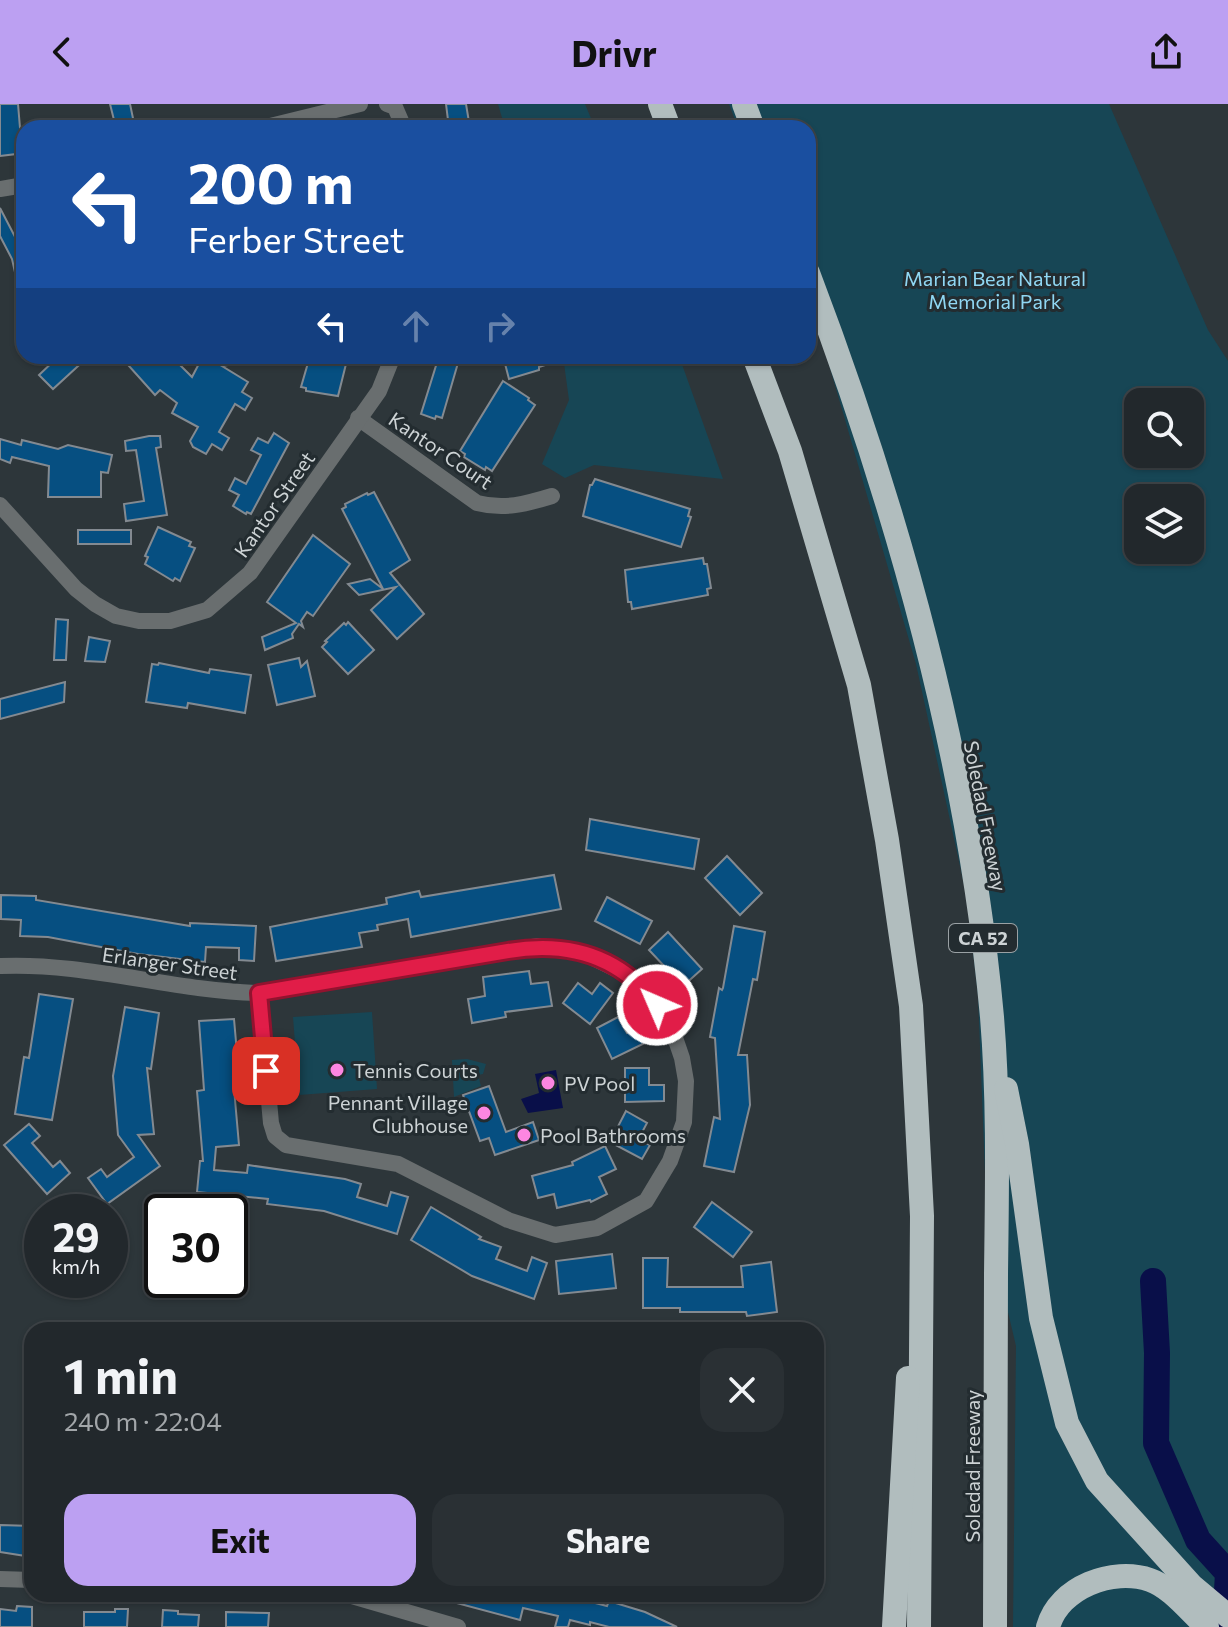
<!DOCTYPE html>
<meta charset="utf-8">
<style>
body{margin:0;font-family:Commissioner,sans-serif;background:#2a3034;color:#f1f3f6;height:100vh;display:flex;flex-direction:column;font-size:30px;white-space:nowrap}
*{box-sizing:border-box;margin:0}
p{font-size:26px;color:#a2a6a9}
.icon{flex:none;width:44px;height:44px;fill:none;stroke:currentColor;stroke-width:2;stroke-linecap:round;stroke-linejoin:round}
.map{position:relative;flex:1;overflow:hidden}
.details{position:absolute;left:24px;top:1218px;width:800px;height:280px;display:flex;flex-direction:column;background:#22282c;border-radius:24px;box-shadow:0 2px 6px #0004,0 0 0 2px #3f4448}
.details>*{flex:none}
.hud{position:absolute;left:16px;top:16px;width:800px;height:244px;border-radius:24px;box-shadow:0 2px 6px #0004,0 0 0 2px #3f4448;background:#1a4fa0;color:#fff;overflow:hidden}
.tools{position:absolute;left:1124px;top:284px;display:grid;gap:16px}
.tools a{display:grid;place-items:center;width:80px;height:80px;border-radius:16px;background:#22282c;box-shadow:0 2px 6px #0004,0 0 0 2px #3f4448;font-size:40px}
.speed{position:absolute;left:24px;top:1090px;display:flex;gap:16px;font-size:40px;font-weight:700;text-align:center}
.speed>*{display:grid;place-content:center;width:104px;height:104px;border-radius:50%;background:#22282c;box-shadow:0 2px 6px #0004,0 0 0 2px #3f4448;line-height:1}
.speed small{font-size:20px;font-weight:400}
.speed .limit{border:4px solid #111;border-radius:12px;background:#fff;color:#111}
.pin{position:absolute;display:grid;place-items:center;width:68px;height:68px;color:#fff;margin:-34px;border-radius:16px;box-shadow:0 4px 12px #0006}
.me{position:absolute;width:88px;margin:-44px;rotate:315deg;stroke-linejoin:round;filter:drop-shadow(0 0 6px #0008)}
.turn{display:flex;align-items:center;gap:28px;height:168px;padding:0 40px;font-size:36px}
.turn .icon{width:104px;height:104px;stroke-width:2.5}
.turn b{display:block;font-size:56px;line-height:68px}
.lanes{display:flex;align-items:center;height:76px;padding:0 40px;background:#0003;justify-content:center;gap:40px;direction:ltr}
.lanes .off{opacity:.35}
.round{display:grid;place-items:center;flex:none;width:84px;height:84px;border-radius:24px;background:#2a3034}
.head{display:flex;align-items:center;justify-content:space-between;height:136px;padding:0 40px}
h1{font-size:48px;font-weight:700;line-height:60px}
.primary-button{display:flex;gap:16px;margin-top:auto;padding:16px 40px}
.primary-button a{flex:1;height:92px;border-radius:24px;background:#bca0f2;color:#111;font-size:32px;font-weight:700;line-height:92px;text-align:center}
.primary-button a+a{background:#2a3034;color:#f1f3f6}
header{display:flex;justify-content:space-between;align-items:center;height:104px;padding:0 40px;background:#bca0f2;color:#111;font-size:36px;font-weight:700}
.map>svg:first-child{display:block}
</style>
<header><svg class="icon" aria-label="back" viewBox="0 0 24 24"><path d="M15 5l-7 7 7 7"/></svg>Drivr<svg class="icon" aria-label="share" viewBox="0 0 24 24"><path d="M12 15V3M7 8l5-5 5 5M5 13v7h14v-7"/></svg></header>
<div class="map">
<svg width="1228" height="1523" viewBox="0 0 1228 1523">
<rect width="100%" height="100%" fill="#2d363a"/>
<g fill="#174655" fill-rule="evenodd">
<polygon points="498,0 585,0 595,24 505,24"/>
<path d="M729,0H1109L1208,226L1228,257V1523H1013L1016,1242L987,1119L978,892L967,794L916,560L821,233L808,200V24H738ZM1138,298H1190V350H1138ZM1138,394H1190V446H1138Z"/>
<polygon points="563,252 679,252 723,375 594,361 565,374 542,360 569,296"/>
<polygon points="372,908 377,985 299,991 293,913"/>
<polygon points="467,955 486,960 483,970 478,971 481,982 454,993 452,956"/>
</g>
<polygon fill="#090f49" points="556,966 563,1004 528,1009 521,995 539,989 535,970"/>
<g fill="none" stroke-linecap="round" stroke-linejoin="round">
<polyline stroke="#090f49" stroke-width="26" points="1153,1177 1157,1249 1156,1339 1198,1436 1228,1469 1225,1523"/>
</g>
<g fill="#064f81" stroke="#838a91" stroke-width="2">
<polygon points="0,0 18,0 22,48 16,48 16,50 0,52"/>
<polygon points="110,0 130,0 134,19 130,20 131,22 116,24"/>
<polygon points="446,0 466,0 470,24 449,24"/>
<polygon points="0,104 24,150 24,186 19,186 12,155 0,132"/>
<polygon points="59,252 89,252 53,285 39,271"/>
<polygon points="120,252 171,252 192,273 203,252 212,252 228,261 222,262 248,278 242,288 252,294 245,306 235,300 219,328 229,334 222,346 212,340 206,350 193,343 190,337 198,323 172,309 177,299 160,286 155,291"/>
<polygon points="310,252 348,252 338,292 306,287 306,284 301,283"/>
<polygon points="439,252 460,252 442,314 436,312 435,315 421,310"/>
<polygon points="503,252 542,252 545,261 539,263 539,266 509,275"/>
<polygon points="503,277 529,294 528,296 535,301 492,367 486,363 485,366 464,353 465,350 460,347"/>
<polygon points="274,329 289,339 251,410 247,408 246,410 233,402 239,391 229,386 235,374 246,380 261,351 251,346 258,334 268,339"/>
<polygon points="149,332 160,332 161,343 156,344 167,411 126,417 124,400 144,397 136,346 126,347 125,337"/>
<polygon points="0,335 21,341 22,336 58,345 68,341 112,351 108,369 101,368 101,393 48,393 49,362 12,353 10,359 0,355"/>
<polygon points="595,375 690,405 688,412 691,413 681,443 583,412 590,381 592,381"/>
<polygon points="374,388 410,456 390,469 424,510 397,535 371,506 396,483 359,491 348,480 370,475 383,485 342,405 346,403 345,400 367,389 368,391"/>
<polygon points="158,423 191,438 189,442 195,444 180,477 175,474 173,477 145,460 148,453 145,452"/>
<rect x="78" y="426" width="53" height="14"/>
<polygon points="313,431 350,460 313,512 307,508 301,517 303,523 299,520 292,530 293,534 265,546 262,533 296,519 267,498"/>
<polygon points="703,454 704,460 707,460 711,484 707,485 708,491 632,505 631,498 628,498 625,466"/>
<polygon points="56,515 68,516 66,556 54,556"/>
<polygon points="348,518 374,546 348,570 322,543 327,538 325,537 344,519 346,521"/>
<polygon points="89,533 110,537 105,558 85,557"/>
<polygon points="299,554 301,563 307,557 315,592 277,601 268,561"/>
<polygon points="159,559 209,569 210,565 251,571 245,609 188,599 187,604 146,598 152,560 158,561"/>
<polygon points="65,578 64,598 0,615 0,595"/>
<polygon points="590,715 699,735 694,765 586,746"/>
<polygon points="727,752 762,789 740,811 705,774"/>
<polygon points="554,771 561,805 411,833 408,815 377,821 378,826 359,829 362,843 276,857 270,823 387,800 386,794 419,787 421,793"/>
<polygon points="1,791 36,792 36,796 190,822 190,819 256,822 254,857 239,856 239,844 206,843 205,858 138,850 48,833 20,832 21,816 1,815"/>
<polygon points="607,793 652,817 640,840 595,817"/>
<polygon points="734,822 765,828 757,876 753,875 738,951 747,951 750,1001 734,1068 704,1062 714,1013 720,1015 715,934 710,933 719,884 722,886 723,884"/>
<polygon points="668,828 702,865 683,882 649,846"/>
<polygon points="529,867 531,880 548,878 552,902 505,908 506,913 472,919 468,895 485,892 483,873"/>
<polygon points="578,879 592,890 600,879 613,889 590,920 563,899"/>
<polygon points="39,890 73,895 52,1016 15,1010 24,953 29,954"/>
<polygon points="125,903 159,909 151,965 147,964 154,1030 138,1031 160,1062 107,1100 88,1074 101,1065 107,1073 134,1053 118,1031 113,972"/>
<polygon points="618,913 627,929 644,921 651,936 612,955 597,924"/>
<polygon points="234,915 239,972 233,973 239,1041 216,1043 214,1066 247,1069 248,1061 345,1075 361,1080 357,1093 387,1102 391,1088 408,1093 397,1130 324,1107 267,1100 268,1095 197,1088 200,1057 203,1057 197,987 204,986 199,917"/>
<polygon points="625,964 649,964 649,981 664,981 664,997 625,998"/>
<polygon points="489,982 506,1028 533,1018 539,1036 495,1051 489,1034 480,1037 463,991"/>
<polygon points="626,1007 647,1019 638,1036 650,1041 642,1055 610,1038"/>
<polygon points="29,1020 40,1032 32,1039 53,1063 60,1057 70,1069 47,1090 4,1041"/>
<polygon points="605,1042 616,1065 599,1073 607,1090 591,1098 590,1096 557,1104 554,1090 538,1094 532,1072 573,1061 572,1058"/>
<polygon points="712,1098 752,1128 733,1153 694,1123"/>
<polygon points="431,1103 481,1133 479,1135 501,1143 496,1155 527,1167 532,1153 547,1159 534,1195 472,1172 411,1136"/>
<polygon points="612,1150 616,1184 559,1190 556,1157"/>
<polygon points="643,1154 668,1154 667,1183 743,1183 741,1162 771,1158 777,1208 747,1212 746,1208 680,1208 680,1204 643,1204"/>
<polygon points="0,1421 32,1422 32,1453 0,1448"/>
<polygon points="439,1490 573,1490 572,1493 607,1502 609,1497 645,1508 677,1523 609,1523 590,1518 590,1521 570,1516 568,1523 555,1523 558,1512 523,1504 520,1516 438,1494"/>
<polygon points="17,1502 32,1503 32,1523 0,1523 0,1505 16,1507"/>
<polygon points="115,1505 128,1505 127,1523 84,1523 84,1508 115,1508"/>
<polygon points="163,1506 178,1507 178,1510 199,1511 198,1523 162,1523"/>
<polygon points="226,1508 269,1509 268,1523 226,1523"/>
</g>
<g fill="none" stroke-linecap="round" stroke-linejoin="round">
<g stroke="#696e6f" stroke-width="16">
<path d="M358,314L477,399C504,406 526,400 552,392"/>
<path d="M0,862C87,858 172,887 259,889L538,842L579,847L624,869L645,885L669,916L682,954L686,977L684,1018L670,1057L646,1097L597,1124L555,1131L508,1116L398,1060L286,1041L275,1032L271,1019L259,889"/>
<polyline points="0,1475 32,1476"/>
<polyline points="345,1490 458,1523"/>
</g>
<g stroke="#696e6f" stroke-width="16">
<polyline points="387,0 395,3 404,24"/>
<polyline points="262,24 360,0"/>
<polyline points="0,85 24,81"/>
<polyline points="0,401 76,485 95,500 116,512 139,517 170,517 207,506 250,469 379,287 393,252"/>
</g>
<g stroke="#b1bdbe" stroke-width="24">
<polyline points="660,0 669,24"/>
<polyline points="744,0 753,24"/>
<path d="M808,169C899,408 969,659 992,913C999,998 997,1085 996,1170C996,1287 995,1405 995,1523"/>
<polyline points="754,252 790,347 859,581 887,736 911,902 922,1112 919,1523"/>
<polyline points="1006,985 1017,1040 1041,1214 1067,1319 1097,1377 1192,1482 1228,1512"/>
<polyline points="894,1523 908,1274"/>
<path d="M1048,1523C1059,1483 1113,1463 1150,1476C1171,1483 1190,1508 1207,1523"/>
</g>
</g>
<g fill="none" stroke-linecap="round" stroke-linejoin="round">
<g stroke="#92132f" stroke-width="20">
<path id="route" d="M266,967L259,889L508,847C568,837 619,851 657,901"/>
</g>
<use href="#route" stroke="#e11d48" stroke-width="14"/>
</g>
<g fill="#fd86e1" stroke="#232c30" stroke-width="3">
<circle cx="337" cy="966" r="8"/>
<circle cx="548" cy="979" r="8"/>
<circle cx="484" cy="1009" r="8"/>
<circle cx="524" cy="1031" r="8"/>
</g>
<g text-anchor="middle" dominant-baseline="central" stroke-width="6" stroke-linejoin="round" paint-order="stroke">
<rect fill="#232c30" stroke="#9aa1a4" stroke-width="2" x="949" y="820" width="68" height="28" rx="6"/>
<g font-size="18" font-weight="bold" fill="#cdd3d5">
<text x="983" y="834">CA 52</text>
</g>
<g font-size="20" fill="#90d7f3" stroke="#232c30">
<text x="995" y="174">Marian Bear Natural<tspan x="995" dy="23">Memorial Park</tspan></text>
</g>
<g font-size="20" fill="#cdd3d5" stroke="#232c30">
<text transform="translate(441 346) rotate(34)">Kantor Court</text>
<text transform="translate(274 400) rotate(-55)">Kantor Street</text>
<text transform="translate(986 712) rotate(79)">Soledad Freeway</text>
<text transform="translate(170 859) rotate(8)">Erlanger Street</text>
<text transform="translate(972 1362) rotate(-90)">Soledad Freeway</text>
</g>
<g font-size="20" fill="#cdd3d5" stroke="#232c30" text-anchor="start">
<text x="353" y="966">Tennis Courts</text>
<text x="564" y="979">PV Pool</text>
<text x="468" y="998" text-anchor="end">Pennant Village<tspan x="468" dy="23">Clubhouse</tspan></text>
<text x="540" y="1031">Pool Bathrooms</text>
</g>
</g>
</svg>
<div class="tools">
<a><svg class="icon" aria-label="search" viewBox="0 0 24 24"><circle cx="10" cy="10" r="6"/><path d="M15 15l6 6"/></svg></a>
<a><svg class="icon" aria-label="layers" viewBox="0 0 24 24"><path d="M12 4l9 5-9 5-9-5zM3 14l9 5 9-5"/></svg></a>
</div>
<div class="speed"><div>29<small>km/h</small></div><div class="limit">30</div></div>
<div class="pin" style="left:266px;top:967px;background:#d93025"><svg class="icon" aria-label="arrive" viewBox="0 0 24 24"><path d="M6 21V4h12l-3 4 3 4H6"/></svg></div>
<svg class="me" style="left:657px;top:901px" viewBox="-20 -20 40 40"><circle r="17" fill="#e11d48" stroke="#fff" stroke-width="3"/><path d="M0-11L8 9 0 5-8 9z" fill="#fff"/></svg>
<div class="hud">
<div class="turn"><svg class="icon" aria-label="left" viewBox="0 0 24 24"><path d="M17 20v-9H6M10 6l-5 5 5 5"/></svg><div><b>200 m</b>Ferber Street</div></div>
<div class="lanes"><svg class="icon" aria-label="left" viewBox="0 0 24 24"><path d="M17 20v-9H6M10 6l-5 5 5 5"/></svg><svg class="icon off" aria-label="ahead" viewBox="0 0 24 24"><path d="M12 20V5M6 11l6-6 6 6"/></svg><svg class="icon off" aria-label="right" viewBox="0 0 24 24"><path d="M7 20v-9h11M14 6l5 5-5 5"/></svg></div>
</div>
<section class="details">
<div class="head"><div><h1>1 min</h1><p>240 m · 22:04</p></div><a class="round"><svg class="icon" aria-label="close" viewBox="0 0 24 24"><path d="M6 6l12 12M18 6L6 18"/></svg></a></div>
<div class="primary-button"><a>Exit</a><a>Share</a></div>
</section>
</div>
